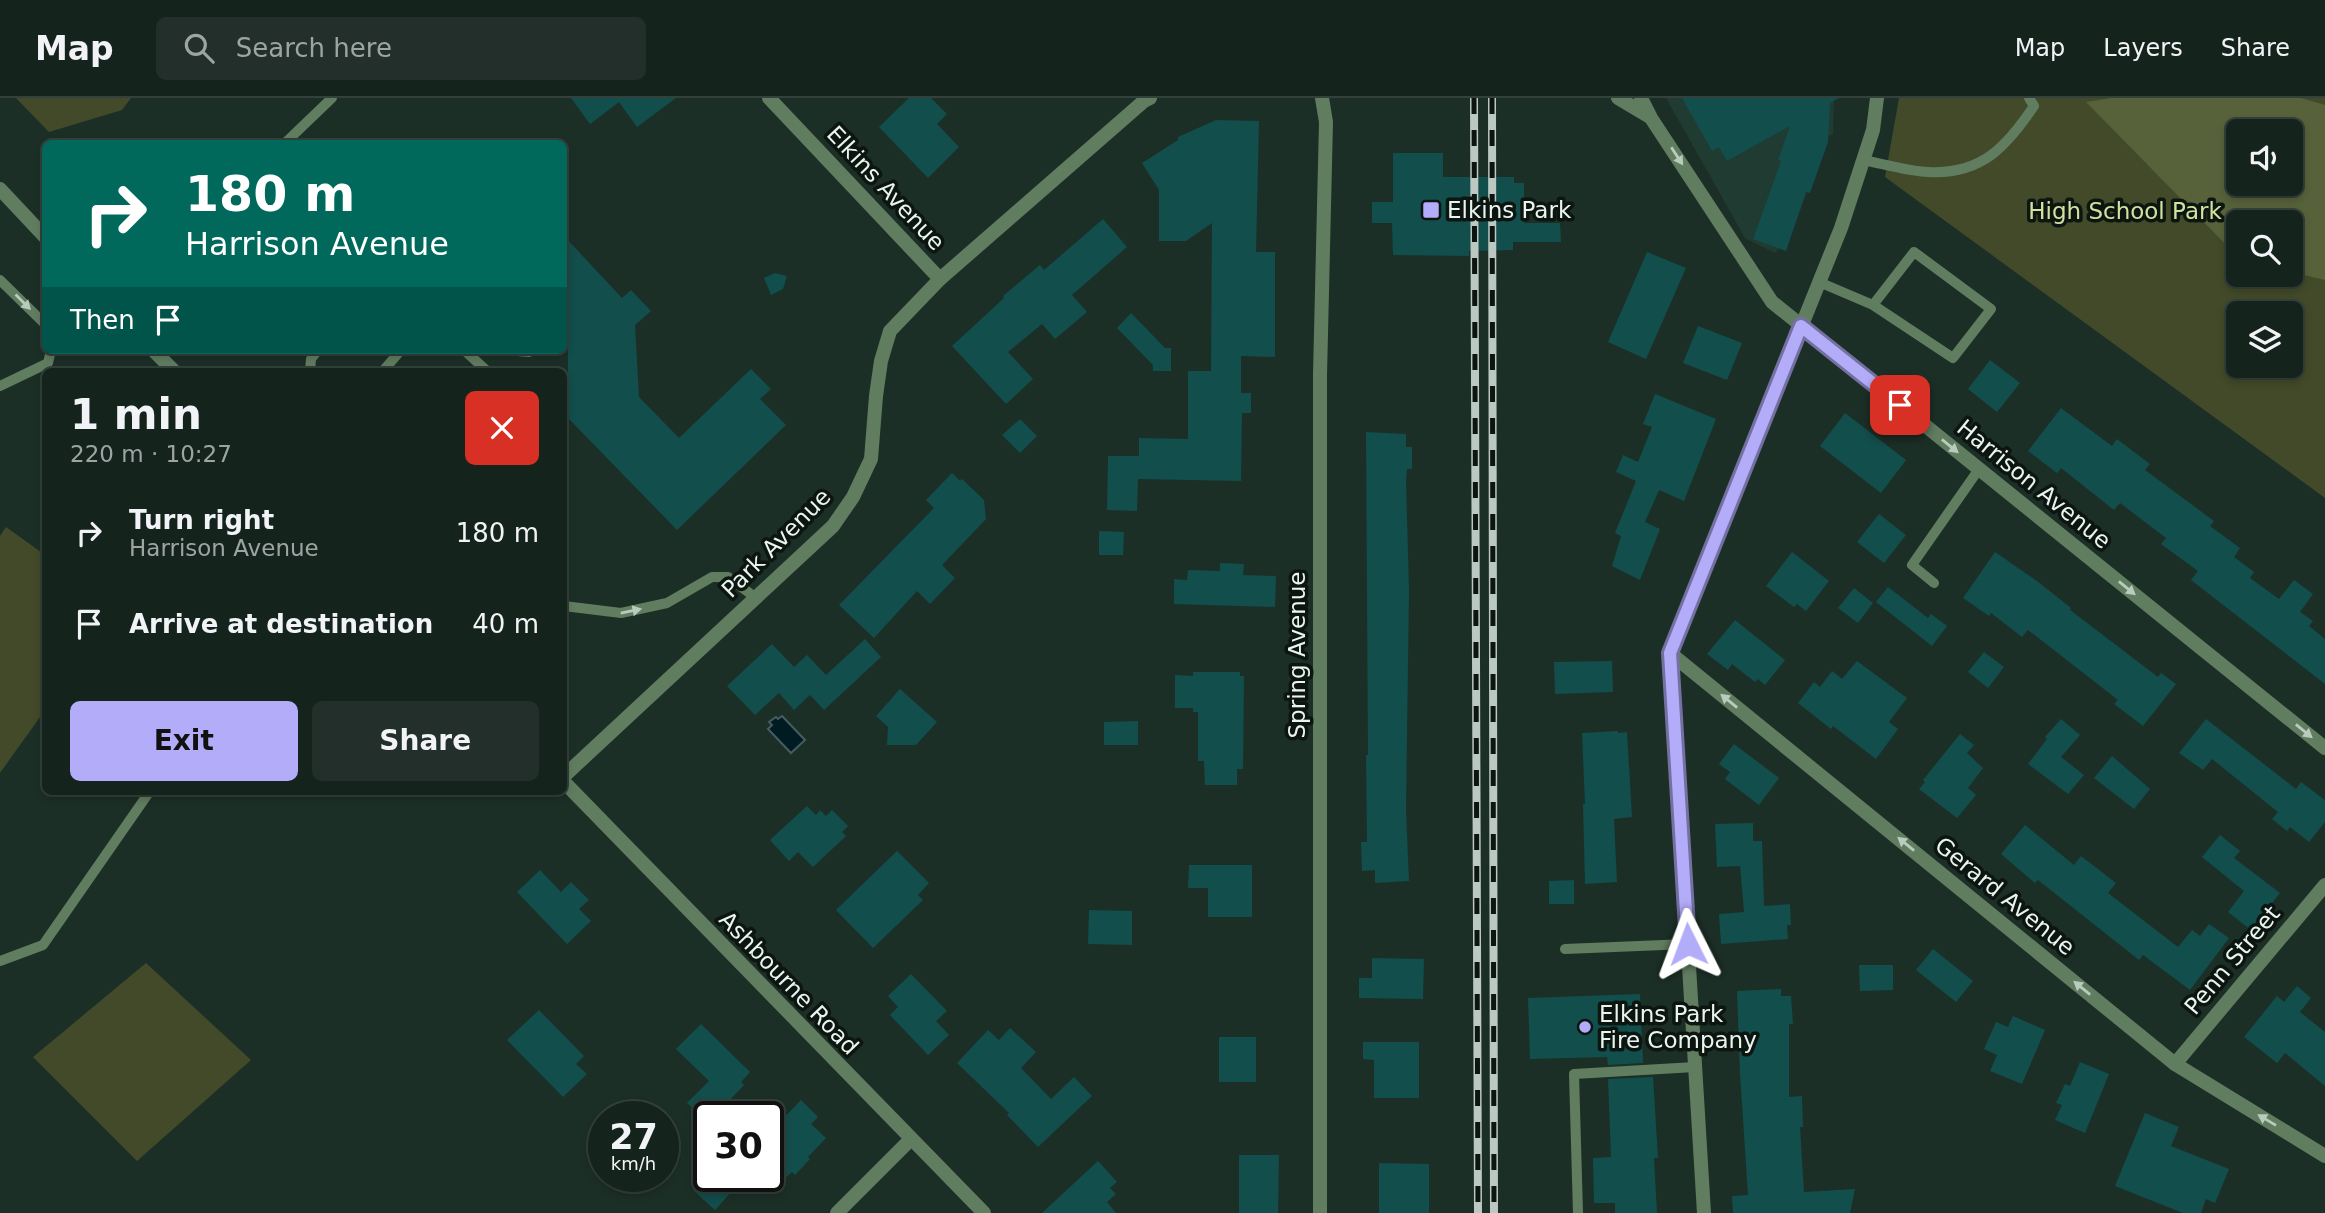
<!DOCTYPE html>
<meta charset="utf-8">
<style>
body{margin:0;font-family:"DejaVu Sans",sans-serif;background:#222f2a;color:#f1f3f6;height:100vh;display:flex;flex-direction:column;font-size:26px;white-space:nowrap}
*{box-sizing:border-box;margin:0}
p{font-size:23px;color:#9da4a4}
.icon{flex:none;width:38px;height:38px;fill:none;stroke:currentColor;stroke-width:2;stroke-linecap:round;stroke-linejoin:round}
.map{position:relative;flex:1;overflow:hidden}
.details{position:absolute;left:42px;top:270px;width:525px;height:427px;display:flex;flex-direction:column;background:#15231d;border-radius:10px;box-shadow:0 4px 10px #0003,0 0 0 2px #34403b}
.details>*{flex:none}
.guide{position:absolute;left:42px;top:42px;width:525px;height:214px;border-radius:10px;box-shadow:0 4px 10px #0003,0 0 0 2px #34403b;background:#00695c;color:#fff;overflow:hidden}
.tools{position:absolute;left:2226px;top:21px;display:grid;gap:14px}
.tools a{display:grid;place-items:center;width:77px;height:77px;border-radius:10px;background:#15231d;box-shadow:0 4px 10px #0003,0 0 0 2px #34403b;font-size:35px}
.speed{position:absolute;left:588px;top:1003px;display:flex;gap:14px;font-size:35px;font-weight:700;text-align:center}
.speed>*{display:grid;place-content:center;width:91px;height:91px;border-radius:50%;background:#15231d;box-shadow:0 4px 10px #0003,0 0 0 2px #34403b;line-height:1}
.speed small{font-size:18px;font-weight:400}
.speed .limit{border:4px solid #111;border-radius:10px;background:#fff;color:#111}
.pin{position:absolute;display:grid;place-items:center;width:60px;height:60px;color:#fff;margin:-30px;border-radius:14px;box-shadow:0 4px 10px #0006}
.me{position:absolute;width:77px;margin:-38px;rotate:357deg;stroke-linejoin:round;filter:drop-shadow(0 0 5px #0008)}
.turn{display:flex;align-items:center;gap:24px;height:147px;padding:0 28px;font-size:32px}
.turn .icon{width:91px;height:91px;stroke-width:2.5}
.turn b{display:block;font-size:49px;line-height:60px}
.then{display:flex;align-items:center;height:66px;padding:0 28px;background:#0003;gap:14px;font-size:26px}
.round{display:grid;place-items:center;flex:none;width:74px;height:74px;border-radius:10px;background:#222f2a}
.overview{display:flex;align-items:center;justify-content:space-between;height:119px;padding:0 28px}
h1{font-size:42px;font-weight:700;line-height:52px}
.cta{display:flex;gap:14px;margin-top:auto;padding:14px 28px}
.cta a{flex:1;height:80px;border-radius:10px;background:#b3adf9;color:#111;font-size:28px;font-weight:700;line-height:80px;text-align:center}
.cta a+a{background:#222f2a;color:#f1f3f6}
ul{padding:0;list-style:none}
li{display:flex;align-items:center;gap:21px;height:91px;padding:0 28px}
li div{flex:1}
li b{display:block;font-size:26px}
li em{font-style:normal}
header{display:flex;align-items:center;gap:42px;box-sizing:border-box;height:98px;padding:0 35px;background:#15231d;border-bottom:2px solid #34403b}
header strong{font-size:33px}
nav{display:flex;gap:38px;margin-inline-start:auto;font-size:24px}
.search{width:490px;height:63px;background:#222f2a;display:flex;align-items:center;gap:18px;box-sizing:border-box;padding:0 24px;border-radius:10px;color:#9da4a4;font-size:26px}
.map>svg:first-child{display:block}
</style>
<header>
<strong>Map</strong>
<div class="search"><svg class="icon" aria-label="search" viewBox="0 0 24 24"><circle cx="10" cy="10" r="6"/><path d="M15 15l6 6"/></svg>Search here</div>
<nav><a>Map</a><a>Layers</a><a>Share</a></nav>
</header>
<div class="map">
<svg width="2325" height="1115" viewBox="0 0 2325 1115">
<rect width="100%" height="100%" fill="#1c2f27"/>
<polygon fill="#203b31" points="1666,0 1834,0 1833,36 1826,39 1794,130 1775,155 1745,140"/>
<g fill="#424a29" fill-rule="evenodd">
<polygon points="16,0 131,0 122,12 49,34"/>
<path d="M1899,0H2325V400L1885,79ZM2238,33H2291V86H2238ZM2238,124H2291V177H2238ZM2238,215H2291V268H2238Z"/>
<polygon points="6,429 45,457 45,612 0,675 0,438"/>
<polygon points="146,865 251,962 137,1063 33,959"/>
</g>
<path fill="#57613a" fill-rule="evenodd" d="M2111,0H2301L2325,7V182L2291,174V124H2238V159L2086,4ZM2238,33H2291V86H2238Z"/>
<polygon fill="#011b22" stroke="#475c60" stroke-width="2" points="782,618 805,642 791,655 768,631 772,627 769,624 776,619 778,621"/>
<g fill="#124e4c">
<polygon points="571,0 676,0 637,29 619,4 590,26"/>
<polygon points="909,0 931,0 947,16 937,26 959,49 928,80 879,29"/>
<polygon points="1682,0 1839,0 1830,5 1828,44 1810,95 1806,94 1786,153 1753,141 1781,63 1778,62 1790,28 1727,63 1719,49 1712,53"/>
<polygon points="1216,22 1259,23 1256,154 1275,154 1275,259 1241,258 1241,295 1251,295 1251,315 1242,315 1241,383 1138,381 1137,413 1107,412 1108,358 1139,358 1139,340 1188,341 1188,273 1211,273 1212,125 1186,143 1159,143 1159,92 1142,65 1178,42 1178,39"/>
<polygon points="1393,55 1443,55 1443,79 1514,79 1514,85 1524,85 1524,125 1560,125 1561,144 1513,144 1513,152 1469,153 1469,158 1393,157 1392,125 1372,125 1372,104 1393,104"/>
<polygon points="1103,121 1127,149 1072,197 1087,214 1055,241 1042,226 1008,254 1033,281 1006,306 952,248 1004,200 1003,198 1040,167 1044,172"/>
<polygon points="564,138 622,200 631,192 651,213 635,227 639,299 679,340 751,271 771,291 760,301 786,327 677,432 568,320 568,248 564,243"/>
<polygon points="1647,154 1686,170 1646,261 1608,244"/>
<polygon points="775,175 787,178 783,191 771,197 764,180"/>
<polygon points="1131,215 1165,250 1171,250 1171,273 1153,273 1153,267 1117,230"/>
<polygon points="1698,228 1742,245 1727,282 1683,265"/>
<polygon points="1990,262 2020,285 1997,314 1968,291"/>
<polygon points="1655,296 1716,321 1684,403 1659,392 1645,424 1660,431 1640,482 1612,468 1621,438 1615,435 1636,383 1616,374 1623,357 1638,364 1652,329 1643,326"/>
<polygon points="2061,310 2112,348 2117,341 2150,366 2145,372 2214,423 2210,428 2240,450 2234,459 2254,474 2250,480 2279,501 2294,482 2313,496 2300,514 2313,523 2309,528 2325,541 2325,586 2191,482 2198,473 2161,446 2166,440 2120,405 2114,412 2061,370 2057,375 2028,353"/>
<polygon points="1845,315 1906,362 1881,395 1820,348"/>
<polygon points="1020,321 1037,338 1020,355 1002,337"/>
<polygon points="1366,334 1406,336 1406,349 1412,349 1412,371 1407,371 1406,382 1409,492 1406,712 1409,783 1375,785 1375,772 1362,773 1361,744 1367,744 1366,657 1368,657"/>
<polygon points="952,375 960,383 962,381 984,402 986,421 942,467 955,480 930,506 917,493 874,540 839,507 934,410 926,402"/>
<polygon points="1879,416 1906,437 1884,465 1857,444"/>
<polygon points="1099,433 1124,434 1123,457 1099,457"/>
<polygon points="1792,454 1829,483 1806,513 1797,506 1794,509 1766,488"/>
<polygon points="1995,454 2037,483 2071,510 2070,512 2158,579 2161,575 2176,586 2143,628 2114,606 2118,602 2028,532 2022,539 1991,515 1989,518 1963,500"/>
<polygon points="1220,465 1244,466 1243,477 1276,478 1275,509 1174,506 1174,481 1187,482 1188,472 1220,473"/>
<polygon points="1888,489 1928,520 1931,516 1947,528 1932,548 1876,504"/>
<polygon points="1854,490 1873,505 1858,525 1838,510"/>
<polygon points="1735,522 1785,562 1765,587 1758,581 1755,584 1732,566 1728,572 1707,556"/>
<polygon points="865,541 881,559 824,612 810,597 794,612 779,595 755,617 727,588 772,546 794,569 807,557 826,577"/>
<polygon points="1984,554 2004,569 1988,590 1968,574"/>
<polygon points="1612,563 1613,594 1555,596 1554,564"/>
<polygon points="1857,563 1907,600 1889,624 1898,631 1876,661 1833,628 1831,631 1798,605 1814,584 1820,589 1832,573 1842,581"/>
<polygon points="1193,574 1240,574 1240,578 1244,578 1243,671 1237,671 1237,687 1205,687 1204,663 1198,663 1198,614 1193,614 1193,610 1175,610 1175,577 1193,578"/>
<polygon points="900,591 937,624 916,647 887,647 888,629 876,618"/>
<polygon points="2061,621 2080,637 2061,659 2084,677 2068,696 2028,666 2047,641 2045,639"/>
<polygon points="2206,621 2296,691 2301,684 2325,702 2325,724 2309,744 2290,729 2287,733 2272,721 2278,714 2212,661 2203,672 2179,655"/>
<polygon points="1138,623 1138,647 1104,647 1104,624"/>
<polygon points="1618,633 1618,635 1627,634 1632,719 1614,721 1617,784 1585,786 1583,706 1585,706 1582,635"/>
<polygon points="1960,636 1974,647 1967,655 1983,670 1968,690 1976,697 1957,720 1919,691 1925,684 1923,682"/>
<polygon points="1734,646 1779,680 1759,707 1725,681 1730,674 1719,666"/>
<polygon points="2112,658 2150,691 2134,711 2094,680"/>
<polygon points="807,708 816,717 820,712 826,718 832,712 848,728 842,734 846,738 813,769 798,754 789,763 770,742"/>
<polygon points="1753,725 1753,743 1762,743 1764,808 1790,806 1791,827 1787,827 1788,841 1721,846 1719,816 1744,814 1740,768 1717,769 1715,726"/>
<polygon points="2025,727 2074,767 2081,758 2116,785 2108,795 2178,849 2192,832 2200,838 2209,826 2229,840 2190,892 2143,857 2139,862 2038,782 2035,785 2001,756"/>
<polygon points="2220,737 2240,753 2234,760 2280,795 2251,832 2228,814 2244,793 2202,759"/>
<polygon points="897,753 929,785 918,797 923,802 873,850 836,812"/>
<polygon points="1189,767 1252,767 1252,819 1208,819 1208,790 1188,790"/>
<polygon points="540,772 561,794 571,784 589,802 579,811 591,823 567,846 517,794"/>
<polygon points="1574,782 1574,806 1549,806 1549,783"/>
<polygon points="1089,812 1132,813 1132,847 1088,846"/>
<polygon points="1933,851 1973,883 1956,904 1916,872"/>
<polygon points="1372,860 1424,861 1423,901 1359,900 1359,880 1372,880"/>
<polygon points="1859,867 1893,867 1893,892 1860,893"/>
<polygon points="911,876 947,913 936,923 949,937 928,957 890,917 898,909 888,898"/>
<polygon points="2297,888 2311,900 2300,914 2325,934 2325,988 2285,955 2277,965 2244,939 2277,898 2284,904"/>
<polygon points="1781,891 1781,898 1791,898 1793,926 1789,926 1789,999 1802,998 1803,1029 1800,1029 1804,1094 1855,1091 1850,1115 1733,1115 1732,1098 1748,1097 1740,976 1737,893"/>
<polygon points="1640,896 1643,965 1608,967 1607,959 1530,961 1528,900"/>
<polygon points="539,912 584,958 576,966 587,976 563,999 507,942"/>
<polygon points="2013,918 2045,932 2022,986 1990,973 1997,957 1984,951 1996,924 2008,929"/>
<polygon points="701,926 750,974 741,984 744,987 726,1006 723,1002 704,1021 687,1005 709,983 676,951"/>
<polygon points="1010,930 1036,954 1021,970 1051,1001 1074,979 1092,998 1038,1049 1007,1017 1009,1015 957,965 988,932 999,942"/>
<rect x="1219" y="939" width="37" height="45"/>
<polygon points="1363,944 1419,944 1419,1000 1374,1000 1374,962 1363,961"/>
<polygon points="2080,964 2109,976 2085,1035 2055,1022 2062,1007 2056,1005 2065,986 2070,988"/>
<polygon points="1653,979 1658,1060 1654,1060 1657,1115 1615,1115 1615,1105 1594,1105 1593,1060 1611,1059 1608,981"/>
<polygon points="801,1002 818,1019 811,1026 826,1040 808,1059 810,1061 795,1077 792,1074 780,1085 768,1074 768,1036"/>
<polygon points="2145,1015 2179,1029 2171,1048 2229,1071 2215,1105 2206,1101 2201,1115 2183,1115 2115,1088"/>
<polygon points="1239,1057 1279,1057 1278,1115 1239,1115"/>
<polygon points="1098,1063 1117,1084 1110,1090 1116,1096 1107,1104 1116,1115 1042,1115"/>
<polygon points="1379,1065 1429,1066 1429,1115 1379,1115"/>
<polygon points="709,1077 718,1078 733,1092 715,1112 694,1093"/>
</g>
<g fill="none" stroke-linecap="round" stroke-linejoin="round">
<g stroke="#617d60" stroke-width="10">
<polyline points="284,46 332,0"/>
<path d="M1863,62C1884,66 1907,73 1928,74C1982,77 2007,48 2034,8L2029,0"/>
<polyline points="0,182 46,227"/>
<polyline points="1819,184 1873,207 1914,154 1991,211 1953,260 1873,207"/>
<polyline points="464,252 487,273"/>
<polyline points="504,252 529,254"/>
<polyline points="310,273 311,261 318,252"/>
<polyline points="383,273 401,252"/>
<polyline points="0,288 48,265 51,252"/>
<polyline points="1934,485 1912,467 1979,371"/>
<polyline points="564,508 621,515 667,505 712,479 728,479 756,500"/>
<polyline points="1565,851 1688,846"/>
<polyline points="0,863 43,847 150,693"/>
<polyline points="1578,1115 1574,976 1695,969"/>
</g>
<g stroke="#617d60" stroke-width="14">
<polyline points="769,0 940,181"/>
<polyline points="1618,0 1650,19"/>
<polyline points="1641,0 1651,20 1772,204 2325,650"/>
<polyline points="0,91 46,140"/>
<polyline points="153,252 174,273"/>
<polyline points="1670,555 2175,966 2325,1058"/>
<polyline points="564,678 833,428 853,399 871,361 876,298 881,263 890,233 940,181 1144,3 1150,0"/>
<polyline points="564,684 984,1115"/>
<polyline points="2175,966 2325,787"/>
<polyline points="837,1115 910,1042"/>
<polyline points="1320,1115 1320,277 1326,24 1322,0"/>
<polyline points="1704,1115 1670,555 1841,130 1873,32 1877,0"/>
</g>
<g stroke="#bbc9c2" stroke-width="8">
<g id="rail">
<polyline points="1474,0 1478,1115"/>
<polyline points="1492,0 1494,1115"/>
</g>
</g>
<use href="#rail" stroke="#0d1511" stroke-width="5" stroke-dasharray="16" stroke-linecap="butt"/>
</g>
<defs><path id="oneway-solid" d="M-6-.8H1V-3.2L6.5 0L1 3.2V.8H-6Z" transform="scale(1.75)"/></defs>
<g fill="#b9cbbd">
<use href="#oneway-solid" transform="translate(1677 58) rotate(57)"/>
<use href="#oneway-solid" transform="translate(23 204) rotate(45)"/>
<use href="#oneway-solid" transform="translate(1950 348) rotate(39)"/>
<use href="#oneway-solid" transform="translate(2127 490) rotate(39)"/>
<use href="#oneway-solid" transform="translate(631 513) rotate(-11)"/>
<use href="#oneway-solid" transform="translate(1729 603) rotate(-141)"/>
<use href="#oneway-solid" transform="translate(2304 633) rotate(39)"/>
<use href="#oneway-solid" transform="translate(1906 746) rotate(-141)"/>
<use href="#oneway-solid" transform="translate(2082 890) rotate(-141)"/>
<use href="#oneway-solid" transform="translate(2267 1022) rotate(-149)"/>
</g>
<g fill="none" stroke-linecap="round" stroke-linejoin="round">
<g stroke="#7470a2" stroke-width="18">
<polyline id="route" points="1688,846 1670,555 1801,228 1900,307"/>
</g>
<use href="#route" stroke="#b3adf9" stroke-width="12"/>
</g>
<g fill="#b3adf9" stroke="#0d1511" stroke-width="2.5">
<rect x="1422" y="103" width="18" height="18" rx="3.5"/>
<circle cx="1585" cy="929" r="7"/>
</g>
<g text-anchor="middle" dominant-baseline="central" stroke-width="7" stroke-linejoin="round" paint-order="stroke">
<g font-size="23" fill="#e9f5ef" stroke="#0d1511">
<text transform="translate(886 90) rotate(47)">Elkins Avenue</text>
<text transform="translate(2034 386) rotate(39)">Harrison Avenue</text>
<text transform="translate(776 445) rotate(-45)">Park Avenue</text>
<text transform="translate(1297 557) rotate(-90)">Spring Avenue</text>
<text transform="translate(2005 798) rotate(39)">Gerard Avenue</text>
<text transform="translate(2232 862) rotate(-50)">Penn Street</text>
<text transform="translate(789 885) rotate(46)">Ashbourne Road</text>
</g>
<g font-size="23" fill="#e9f5ef" stroke="#0d1511" text-anchor="start">
<text x="1447" y="112">Elkins Park</text>
<text x="1599" y="916">Elkins Park<tspan x="1599" dy="26">Fire Company</tspan></text>
</g>
<g font-size="23" fill="#d1e2a0" stroke="#0d1511">
<text x="2125" y="113">High School Park</text>
</g>
</g>
</svg>
<div class="tools">
<a><svg class="icon" aria-label="sound" viewBox="0 0 24 24"><path d="M4 9h4l5-4v14l-5-4H4zM17 9q2 3 0 6"/></svg></a>
<a><svg class="icon" aria-label="search" viewBox="0 0 24 24"><circle cx="10" cy="10" r="6"/><path d="M15 15l6 6"/></svg></a>
<a><svg class="icon" aria-label="layers" viewBox="0 0 24 24"><path d="M12 4l9 5-9 5-9-5zM3 14l9 5 9-5"/></svg></a>
</div>
<div class="speed"><div>27<small>km/h</small></div><div class="limit">30</div></div>
<div class="pin" style="left:1900px;top:307px;background:#d93025"><svg class="icon" aria-label="arrive" viewBox="0 0 24 24"><path d="M6 21V4h12l-3 4 3 4H6"/></svg></div>
<svg class="me" style="left:1688px;top:846px" viewBox="-20 -20 40 40"><path d="M0-17L14 15 0 8-14 15z" fill="#b3adf9" stroke="#fff" stroke-width="4"/></svg>
<div class="guide">
<div class="turn"><svg class="icon" aria-label="right" viewBox="0 0 24 24"><path d="M7 20v-9h11M14 6l5 5-5 5"/></svg><div><b>180 m</b>Harrison Avenue</div></div>
<div class="then">Then<svg class="icon" aria-label="arrive" viewBox="0 0 24 24"><path d="M6 21V4h12l-3 4 3 4H6"/></svg></div>
</div>
<section class="details">
<div class="overview"><div><h1>1 min</h1><p>220 m · 10:27</p></div><a class="round" style="background:#d93025;color:#fff"><svg class="icon" aria-label="close" viewBox="0 0 24 24"><path d="M6 6l12 12M18 6L6 18"/></svg></a></div>
<ul>
<li><svg class="icon" aria-label="right" viewBox="0 0 24 24"><path d="M7 20v-9h11M14 6l5 5-5 5"/></svg><div><b>Turn right</b><p>Harrison Avenue</p></div><em>180 m</em></li>
<li><svg class="icon" aria-label="arrive" viewBox="0 0 24 24"><path d="M6 21V4h12l-3 4 3 4H6"/></svg><div><b>Arrive at destination</b></div><em>40 m</em></li>
</ul>
<div class="cta"><a>Exit</a><a>Share</a></div>
</section>
</div>
